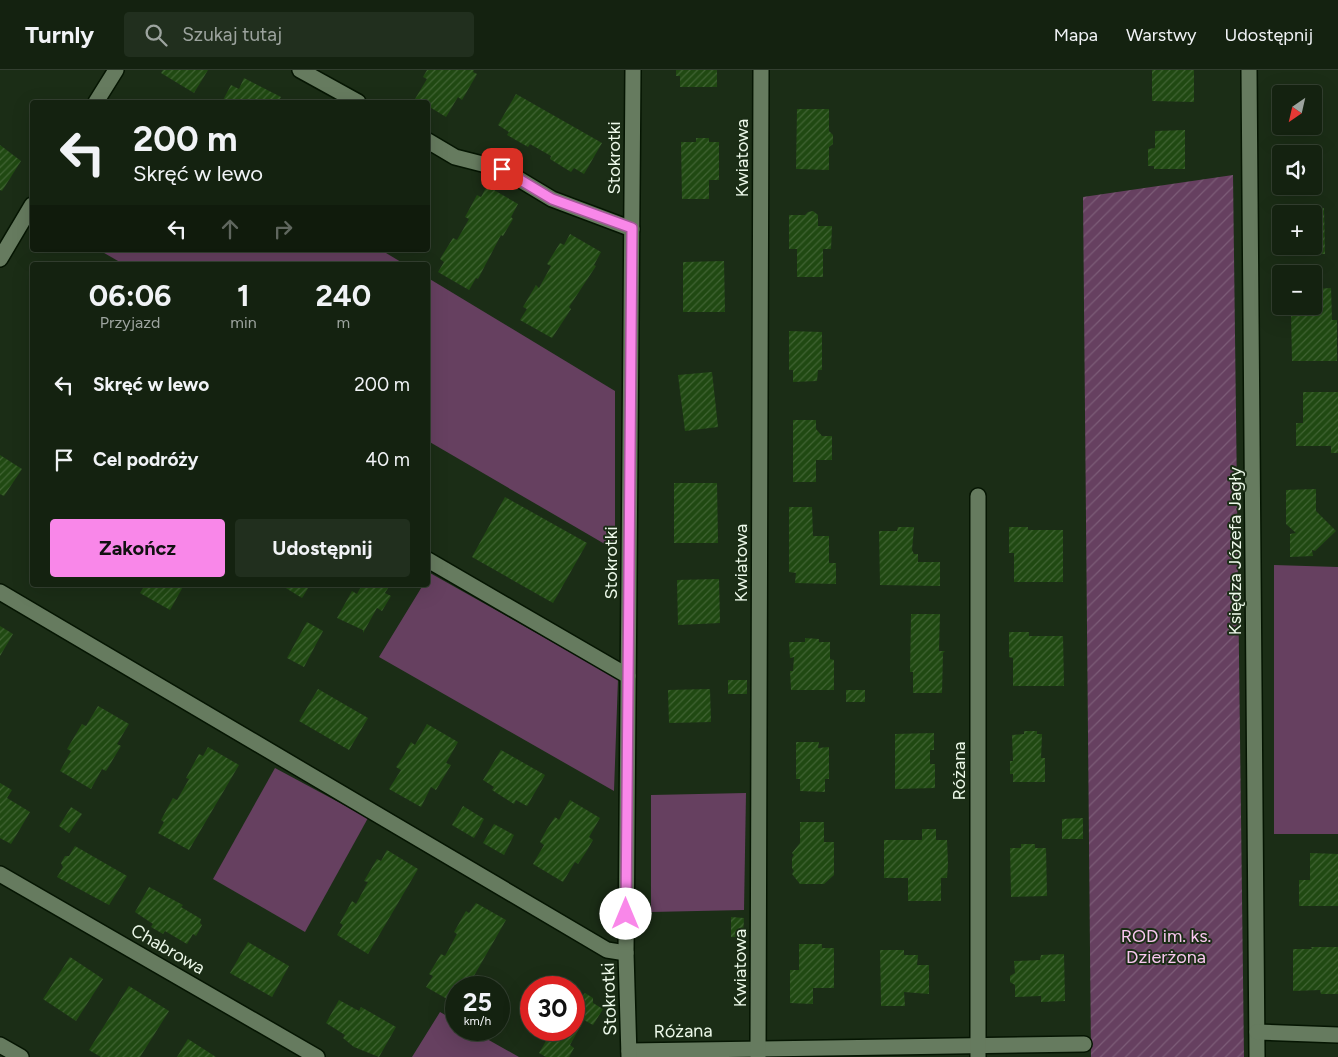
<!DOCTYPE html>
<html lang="pl">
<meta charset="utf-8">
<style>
body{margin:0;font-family:Figtree,sans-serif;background:#212f1e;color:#f1f3f6;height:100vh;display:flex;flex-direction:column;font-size:19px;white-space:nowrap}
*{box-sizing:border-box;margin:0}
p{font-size:16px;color:#9da49f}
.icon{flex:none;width:28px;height:28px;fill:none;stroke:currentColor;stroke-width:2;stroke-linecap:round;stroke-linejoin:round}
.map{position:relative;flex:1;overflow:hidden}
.side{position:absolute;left:30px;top:192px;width:400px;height:325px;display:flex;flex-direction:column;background:#142210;border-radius:5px;box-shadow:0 5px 20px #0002,0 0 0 1px #333f30}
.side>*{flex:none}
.banner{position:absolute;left:30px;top:30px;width:400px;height:152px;border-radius:5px;box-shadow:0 5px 20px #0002,0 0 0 1px #333f30;background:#142210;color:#f1f3f6;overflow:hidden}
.needle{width:32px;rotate:214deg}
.tools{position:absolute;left:1272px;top:15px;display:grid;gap:10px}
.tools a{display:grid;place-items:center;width:50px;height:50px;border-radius:5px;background:#142210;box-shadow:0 5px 20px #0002,0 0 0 1px #333f30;font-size:25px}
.speed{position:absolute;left:445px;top:906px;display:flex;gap:10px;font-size:25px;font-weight:700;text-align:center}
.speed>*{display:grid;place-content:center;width:65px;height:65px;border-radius:50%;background:#142210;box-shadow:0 5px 20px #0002,0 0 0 1px #333f30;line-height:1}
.speed small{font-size:12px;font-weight:400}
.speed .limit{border:8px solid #d22;background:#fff;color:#111}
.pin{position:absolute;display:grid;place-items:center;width:42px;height:42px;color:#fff;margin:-21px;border-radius:10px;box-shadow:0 2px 8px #0006}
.me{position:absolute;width:55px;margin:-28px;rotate:0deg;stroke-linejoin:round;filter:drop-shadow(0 0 4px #0008)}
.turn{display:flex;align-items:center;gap:18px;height:105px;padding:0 20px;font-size:22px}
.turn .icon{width:65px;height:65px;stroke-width:2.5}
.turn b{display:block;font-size:35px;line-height:42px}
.lanes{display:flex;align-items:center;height:48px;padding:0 20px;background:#0003;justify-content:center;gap:25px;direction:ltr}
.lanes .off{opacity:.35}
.eta{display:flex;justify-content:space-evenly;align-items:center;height:85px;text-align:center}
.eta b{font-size:30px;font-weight:700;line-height:35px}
.action{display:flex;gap:10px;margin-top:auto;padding:10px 20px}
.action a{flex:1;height:58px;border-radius:5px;background:#f987e9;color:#111;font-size:20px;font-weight:700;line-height:58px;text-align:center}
.action a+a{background:#212f1e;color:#f1f3f6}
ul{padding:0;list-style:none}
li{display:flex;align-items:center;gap:15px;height:75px;padding:0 20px}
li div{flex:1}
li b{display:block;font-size:19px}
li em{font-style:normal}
header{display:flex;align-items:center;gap:30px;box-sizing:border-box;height:70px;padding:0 25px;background:#142210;border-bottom:1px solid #333f30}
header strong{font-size:24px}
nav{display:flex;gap:28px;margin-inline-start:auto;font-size:18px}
.search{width:350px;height:45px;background:#212f1e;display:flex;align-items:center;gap:12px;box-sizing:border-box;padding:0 18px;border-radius:5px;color:#9da49f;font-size:19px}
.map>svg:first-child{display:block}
</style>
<header>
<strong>Turnly</strong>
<div class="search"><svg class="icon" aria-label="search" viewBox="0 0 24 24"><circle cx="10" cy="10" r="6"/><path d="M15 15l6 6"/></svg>Szukaj tutaj</div>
<nav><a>Mapa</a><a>Warstwy</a><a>Udostępnij</a></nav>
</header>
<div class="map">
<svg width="1338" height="987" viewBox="0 0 1338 987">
<defs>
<pattern id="garden-furrows" width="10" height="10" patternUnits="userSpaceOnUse" patternTransform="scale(1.25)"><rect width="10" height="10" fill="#664060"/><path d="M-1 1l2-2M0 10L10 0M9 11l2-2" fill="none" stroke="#7c5c77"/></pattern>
<pattern id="building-hatch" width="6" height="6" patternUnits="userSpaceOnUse" patternTransform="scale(1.25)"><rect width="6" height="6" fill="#204912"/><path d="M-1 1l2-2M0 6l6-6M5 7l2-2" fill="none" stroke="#416434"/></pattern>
</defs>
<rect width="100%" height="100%" fill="#1b2d16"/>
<g fill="#664060">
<polygon points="99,180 381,180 406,195 125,195"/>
<polygon points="428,208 615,321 615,480 428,371"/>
<polygon points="1274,495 1338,497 1338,764 1274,764"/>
<polygon points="430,503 618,609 614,721 379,587 423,515 428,515"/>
<polygon points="275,698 368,748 305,862 213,809"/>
<polygon points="746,723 744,840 651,842 651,725"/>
<polygon points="440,942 456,951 456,960 471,960 519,987 412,987"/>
</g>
<polygon fill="url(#garden-furrows)" points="1233,105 1244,987 1091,987 1083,127"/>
<g fill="url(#building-hatch)">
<polygon points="163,0 208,0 194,23 161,3"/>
<polygon points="427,0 474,0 473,2 477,4 462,30 458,27 446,47 428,36 428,32 415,29 427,9 423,7"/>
<polygon points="676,0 717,0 717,17 680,17 680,6 676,6"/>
<polygon points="1152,0 1194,0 1194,32 1152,31"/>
<polygon points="244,8 281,27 278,32 222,32 231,15 239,19"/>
<polygon points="516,24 602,73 584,104 574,98 571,102 550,89 551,86 530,74 528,77 507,65 509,62 498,55"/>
<polygon points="797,39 829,39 829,61 833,65 833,74 829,77 829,100 796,99"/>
<polygon points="1185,60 1185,99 1154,99 1154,96 1148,96 1148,79 1155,78 1155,61"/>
<polygon points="696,68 709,68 709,72 719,72 719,110 709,110 709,129 682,129 681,72 696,72"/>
<polygon points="0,75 21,91 2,121 0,120"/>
<polygon points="487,116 518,134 511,147 513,149 503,166 501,165 478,209 476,208 469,220 438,202 444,192 440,189 453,168 457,170 469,149 465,147 477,125 481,127"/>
<polygon points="1290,138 1324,138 1325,184 1290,184 1290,176 1314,176 1314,144 1290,144"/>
<polygon points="813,141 818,145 818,156 832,156 831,179 823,179 823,207 797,207 797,179 789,179 789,145 805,145 808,142"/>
<polygon points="570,164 601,182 594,195 596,196 569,237 571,239 552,268 520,250 527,239 523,237 536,215 539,218 551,196 547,194 560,173 564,175"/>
<polygon points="724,191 725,242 683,242 683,192"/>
<polygon points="1331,218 1332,250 1337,250 1337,291 1292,291 1291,241 1296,241 1296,236 1314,236 1314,219"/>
<polygon points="789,261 822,262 822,300 818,300 817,311 793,312 793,300 789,300"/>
<polygon points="712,302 718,357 685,361 678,305"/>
<polygon points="1303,322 1338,322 1338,383 1331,383 1331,376 1296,376 1296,353 1303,353"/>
<polygon points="793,350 816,350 816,359 822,366 832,366 832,390 816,390 816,412 793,412"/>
<polygon points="0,385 22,399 4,426 0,424"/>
<polygon points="674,413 717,413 718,473 674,473"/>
<polygon points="1316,419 1316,441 1336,461 1315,481 1312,480 1313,486 1290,487 1290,464 1296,463 1286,454 1286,420"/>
<polygon points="505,427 587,473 553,533 472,487"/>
<polygon points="789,437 812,437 813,466 829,466 829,493 836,493 836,514 795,513 796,503 789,502"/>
<polygon points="898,457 914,457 912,480 914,484 918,484 918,492 940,492 940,516 880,515 879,461 897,461"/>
<polygon points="1009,457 1028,457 1028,460 1063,460 1063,512 1014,512 1014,483 1009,483"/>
<polygon points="719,509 720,553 678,555 677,510"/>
<polygon points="145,515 184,515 170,540 140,523"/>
<polygon points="281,515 310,515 302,528"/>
<polygon points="362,515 390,515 385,523 391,526 382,541 377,538 363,563 363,560 337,548 352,521 357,524"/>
<polygon points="911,544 940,544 939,581 945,581 943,583 942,623 913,623 913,602 910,602"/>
<polygon points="307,552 323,561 304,597 287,588"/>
<polygon points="0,556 13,564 0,586"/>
<polygon points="1009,562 1029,562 1029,566 1063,566 1064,616 1013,616 1013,588 1009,587"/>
<polygon points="805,568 819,569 819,572 830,572 830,589 834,590 834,620 791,620 790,601 793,601 794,587 790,588 789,572 805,572"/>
<rect x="728" y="610" width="19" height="14"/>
<polygon points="318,619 368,648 349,680 299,651"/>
<polygon points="710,619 711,652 669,653 668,620"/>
<rect x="846" y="620" width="19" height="12"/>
<polygon points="98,636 129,654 117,674 121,676 106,701 102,699 91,719 60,701 71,681 67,679 82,654 86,656"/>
<polygon points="427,654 458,672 446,693 451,695 436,720 431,717 421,737 389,719 401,700 396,697 404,685 411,672 415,675"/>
<polygon points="1024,661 1037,661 1037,664 1042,664 1041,688 1045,688 1045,712 1013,712 1013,704 1010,704 1010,691 1013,691 1012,665 1024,664"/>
<polygon points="934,663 934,680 930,680 930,694 935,694 935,718 895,719 895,664"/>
<polygon points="796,672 819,672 818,678 829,677 829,709 825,709 825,722 800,721 800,709 796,709"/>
<polygon points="208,677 239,695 189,780 158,763 164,752 161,750 173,728 177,730 189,709 186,708 199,684 203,686"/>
<polygon points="501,680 545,705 527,736 516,730 514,734 492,720 494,717 483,710"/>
<polygon points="0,713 12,720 7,728 30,742 11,774 0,768"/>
<polygon points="570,730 600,748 589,767 593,770 586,782 578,794 575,792 563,812 533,794 544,775 540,772 547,759 555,747 559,750"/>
<polygon points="463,736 484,749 474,768 452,755"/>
<polygon points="71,737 82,744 69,763 59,756"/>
<polygon points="1083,748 1083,769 1062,769 1062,749"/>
<polygon points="800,752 824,752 824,772 834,772 834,805 824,814 800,814 792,804 794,801 792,798 792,788 794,785 792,783 800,773"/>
<polygon points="494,754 514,765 504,785 483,773"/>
<polygon points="922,759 936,759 936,770 947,770 948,794 947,808 941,808 941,831 908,831 908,808 884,808 884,770 922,770"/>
<polygon points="1021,774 1035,774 1035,778 1046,778 1047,826 1011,827 1010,778 1021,778"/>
<polygon points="75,776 127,806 109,835 57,807 63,797 61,793 65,786 69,786"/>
<polygon points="387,780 418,799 368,884 337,865 343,855 340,853 352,831 356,834 368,812 364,811 377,789 381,791"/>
<polygon points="1310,783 1338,784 1338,836 1299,836 1299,810 1310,810"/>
<polygon points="149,817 183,835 181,837 201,849 200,853 202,855 196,866 193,864 187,874 165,861 163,864 151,857 153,854 135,842"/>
<polygon points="476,833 506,850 467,918 456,918 456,934 426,917 433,906 429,904 441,884 445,886 457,864 454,862 466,841 469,843"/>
<polygon points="731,847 744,848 743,867 731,867"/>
<polygon points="248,872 289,896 272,927 230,903"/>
<polygon points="799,874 822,874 822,878 834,878 834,918 813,918 813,934 790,933 790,900 799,900"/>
<polygon points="1311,877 1338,877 1338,924 1321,924 1320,920 1293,921 1293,879 1312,879"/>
<polygon points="880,880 904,880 904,885 918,885 917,895 929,895 929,924 904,922 905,936 881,936"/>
<polygon points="1064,884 1065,931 1041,932 1041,926 1015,927 1015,915 1010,912 1010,906 1015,903 1014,891 1040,890 1041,885"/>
<polygon points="70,887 103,909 76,951 43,929"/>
<polygon points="129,916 169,941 140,987 101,987 89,980"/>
<polygon points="585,923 593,928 593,933 603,939 593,955 584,950 570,975 574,978 569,987 546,987 539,983 549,966 545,963 546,960 574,960 574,929 578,931"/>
<polygon points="339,930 359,941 361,937 396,957 379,987 354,977 343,968 345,965 326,953"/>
<polygon points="188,969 216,987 177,987"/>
</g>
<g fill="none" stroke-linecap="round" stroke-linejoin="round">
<g stroke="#051502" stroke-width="18">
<g id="minor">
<polyline points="300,0 358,32"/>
<polyline points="1249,0 1257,987"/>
<polyline points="96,32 116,0"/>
<polyline points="428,71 455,87 502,99 552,129 632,159"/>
<polyline points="0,189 32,135"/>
<polyline points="428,490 628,606"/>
<polyline points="0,522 607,880 626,883"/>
<polyline points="0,804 317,987"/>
<polyline points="1257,962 1338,965"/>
<polyline points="0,975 21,987"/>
<polyline points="629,981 1084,974"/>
<polyline points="629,987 626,883 633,0"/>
<polyline points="758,987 761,0"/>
<polyline points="978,987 978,426"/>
</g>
</g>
<use href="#minor" stroke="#667b5f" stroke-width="15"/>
</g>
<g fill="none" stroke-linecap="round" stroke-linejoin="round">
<g stroke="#a25897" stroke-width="12">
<polyline id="route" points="502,99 552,129 632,158 626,844"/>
</g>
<use href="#route" stroke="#f987e9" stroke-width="9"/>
</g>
<g text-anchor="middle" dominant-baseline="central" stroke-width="4" stroke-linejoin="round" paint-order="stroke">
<g font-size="18" fill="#ecf8e9" stroke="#1b2d16">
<text transform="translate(614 88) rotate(-90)">Stokrotki</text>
<text transform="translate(742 88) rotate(-90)">Kwiatowa</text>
<text transform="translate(1235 481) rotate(-90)">Księdza Józefa Jagły</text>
<text transform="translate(611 493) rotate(-90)">Stokrotki</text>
<text transform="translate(741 493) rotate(-90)">Kwiatowa</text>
<text transform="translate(959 701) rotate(-90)">Różana</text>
<text transform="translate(168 879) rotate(30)">Chabrowa</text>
<text transform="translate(740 898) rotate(-90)">Kwiatowa</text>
<text transform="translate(609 929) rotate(-92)">Stokrotki</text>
<text transform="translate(683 961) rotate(-1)">Różana</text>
</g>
<g font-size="18" fill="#f9c8f0" stroke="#1b2d16">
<text x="1166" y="866">ROD im. ks.<tspan x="1166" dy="21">Dzierżona</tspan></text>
</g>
</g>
</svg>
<div class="tools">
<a><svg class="needle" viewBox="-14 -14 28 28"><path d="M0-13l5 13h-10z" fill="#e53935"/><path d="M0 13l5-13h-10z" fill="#9da49f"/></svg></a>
<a><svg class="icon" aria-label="sound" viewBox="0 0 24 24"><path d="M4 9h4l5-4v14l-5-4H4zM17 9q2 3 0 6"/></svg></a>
<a>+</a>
<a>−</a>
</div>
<div class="speed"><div>25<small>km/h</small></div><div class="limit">30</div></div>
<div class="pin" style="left:502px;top:99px;background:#d93025"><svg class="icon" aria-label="arrive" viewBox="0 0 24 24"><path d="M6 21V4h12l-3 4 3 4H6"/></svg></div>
<svg class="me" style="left:626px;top:844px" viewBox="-20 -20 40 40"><circle r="19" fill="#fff"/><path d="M0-13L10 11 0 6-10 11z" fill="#f987e9"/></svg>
<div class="banner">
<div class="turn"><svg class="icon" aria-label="left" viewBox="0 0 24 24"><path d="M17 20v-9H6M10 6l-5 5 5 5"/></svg><div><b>200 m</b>Skręć w lewo</div></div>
<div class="lanes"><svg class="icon" aria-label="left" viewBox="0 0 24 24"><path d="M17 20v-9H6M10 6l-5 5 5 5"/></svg><svg class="icon off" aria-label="ahead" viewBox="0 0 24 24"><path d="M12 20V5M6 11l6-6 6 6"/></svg><svg class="icon off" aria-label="right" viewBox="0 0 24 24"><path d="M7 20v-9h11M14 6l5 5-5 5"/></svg></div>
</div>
<section class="side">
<div class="eta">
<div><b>06:06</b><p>Przyjazd</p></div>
<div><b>1</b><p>min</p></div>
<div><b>240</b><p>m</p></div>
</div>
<ul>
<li><svg class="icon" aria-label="left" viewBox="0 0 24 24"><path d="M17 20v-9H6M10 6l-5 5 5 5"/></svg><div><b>Skręć w lewo</b></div><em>200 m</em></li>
<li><svg class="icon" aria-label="arrive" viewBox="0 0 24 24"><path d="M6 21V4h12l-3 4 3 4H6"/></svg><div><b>Cel podróży</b></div><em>40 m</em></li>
</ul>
<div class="action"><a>Zakończ</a><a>Udostępnij</a></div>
</section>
</div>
